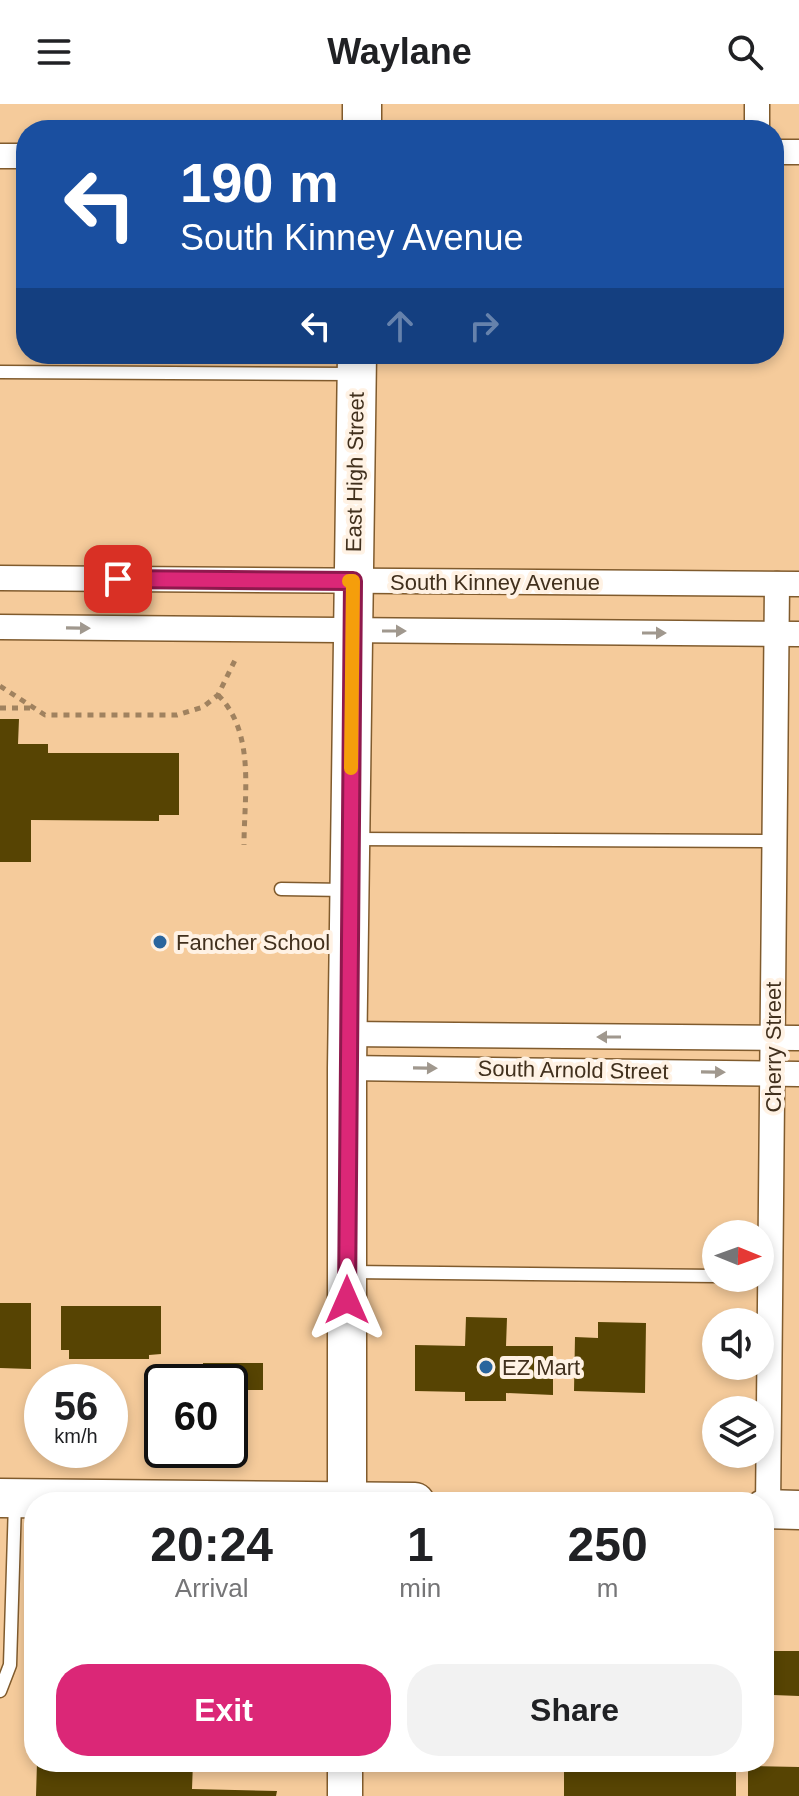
<!DOCTYPE html>
<style>
body{margin:0;font-family:Arial,sans-serif;background:#f2f2f2;color:#202124;height:100vh;display:flex;flex-direction:column;font-size:30px;white-space:nowrap}
*{box-sizing:border-box;margin:0}
p{font-size:26px;color:#757577}
.icon{flex:none;width:44px;height:44px;fill:none;stroke:currentColor;stroke-width:2;stroke-linecap:round;stroke-linejoin:round}
.map{position:relative;flex:1;overflow:hidden}
.panel{position:absolute;left:24px;top:1388px;width:750px;height:280px;display:flex;flex-direction:column;background:#fff;border-radius:32px;box-shadow:0 4px 12px #0003}
.panel>*{flex:none}
.hud{position:absolute;left:16px;top:16px;width:768px;height:244px;border-radius:32px;box-shadow:0 4px 12px #0003;background:#1a4fa0;color:#fff;overflow:hidden}
.needle{width:52px;rotate:91deg}
.controls{position:absolute;left:702px;top:1116px;display:grid;gap:16px}
.controls a{display:grid;place-items:center;width:72px;height:72px;border-radius:50%;background:#fff;box-shadow:0 4px 12px #0003;font-size:40px}
.speed{position:absolute;left:24px;top:1260px;display:flex;gap:16px;font-size:40px;font-weight:700;text-align:center}
.speed>*{display:grid;place-content:center;width:104px;height:104px;border-radius:50%;background:#fff;box-shadow:0 4px 12px #0003;line-height:1}
.speed small{font-size:20px;font-weight:400}
.speed .limit{border:4px solid #111;border-radius:12px;background:#fff;color:#111}
.pin{position:absolute;display:grid;place-items:center;width:68px;height:68px;color:#fff;margin:-34px;border-radius:16px;box-shadow:0 4px 12px #0006}
.me{position:absolute;width:88px;margin:-44px;rotate:0deg;stroke-linejoin:round;filter:drop-shadow(0 0 6px #0008)}
.turn{display:flex;align-items:center;gap:28px;height:168px;padding:0 32px;font-size:36px}
.turn .icon{width:104px;height:104px;stroke-width:2.5}
.turn b{display:block;font-size:56px;line-height:68px}
.lanes{display:flex;align-items:center;height:76px;padding:0 32px;background:#0003;justify-content:center;gap:40px;direction:ltr}
.lanes .off{opacity:.35}
.eta{display:flex;justify-content:space-evenly;align-items:center;height:136px;text-align:center}
.eta b{font-size:48px;font-weight:800;line-height:56px}
.cta{display:flex;gap:16px;margin-top:auto;padding:16px 32px}
.cta a{flex:1;height:92px;border-radius:32px;background:#db2777;color:#fff;font-size:32px;font-weight:800;line-height:92px;text-align:center}
.cta a+a{background:#f2f2f2;color:#202124}
header{display:flex;justify-content:space-between;align-items:center;height:104px;padding:0 32px;background:#fff;font-size:36px;font-weight:800}
.map>svg:first-child{display:block}
</style>
<header><svg class="icon" aria-label="menu" viewBox="0 0 24 24"><path d="M4 6h16M4 12h16M4 18h16"/></svg>Waylane<svg class="icon" aria-label="search" viewBox="0 0 24 24"><circle cx="10" cy="10" r="6"/><path d="M15 15l6 6"/></svg></header>
<div class="map">
<svg width="799" height="1692" viewBox="0 0 799 1692">
<rect width="100%" height="100%" fill="#f5cb9b"/>
<g fill="#574403">
<rect x="148" y="250" width="28" height="4"/>
<polygon points="0,615 19,615 18,640 48,640 48,649 179,649 179,711 159,711 159,717 31,716 31,758 0,758"/>
<polygon points="0,1199 31,1199 31,1265 0,1264"/>
<polygon points="61,1202 161,1202 161,1250 149,1251 149,1255 69,1255 69,1246 61,1246"/>
<polygon points="466,1213 507,1214 506,1242 553,1242 553,1291 506,1289 506,1297 465,1297 465,1288 415,1287 415,1241 465,1242"/>
<polygon points="598,1218 646,1219 645,1289 574,1287 575,1233 598,1234"/>
<polygon points="203,1259 263,1259 263,1286 230,1286 230,1278 203,1278"/>
<polygon points="773,1547 799,1547 799,1592 773,1591"/>
<polygon points="37,1658 193,1658 192,1685 277,1687 276,1692 36,1692"/>
<rect x="564" y="1658" width="172" height="34"/>
<polygon points="748,1662 799,1663 799,1692 748,1692"/>
</g>
<g fill="none" stroke-linecap="round" stroke-linejoin="round">
<g stroke="#805b2d" stroke-width="15">
<g id="lane">
<polyline points="0,268 353,270"/>
<polyline points="353,735 774,737"/>
<polyline points="281,785 346,786"/>
<polyline points="351,1168 716,1172"/>
<polyline points="0,1587 10,1561 15,1398"/>
<polyline points="208,1660 341,1660"/>
</g>
</g>
<g stroke="#805b2d" stroke-width="27">
<g id="street">
<polyline points="757,0 757,26"/>
<polyline points="774,48 799,48"/>
<polyline points="0,52 26,52"/>
<polyline points="0,474 799,480"/>
<polyline points="0,523 799,530"/>
<polyline points="347,930 799,934"/>
<polyline points="347,964 799,970"/>
<polyline points="768,1405 777,480"/>
</g>
</g>
<g stroke="#805b2d" stroke-width="37">
<polyline id="secondary" points="345,1692 345,1658"/>
</g>
<g stroke="#805b2d" stroke-width="41">
<g id="primary">
<polyline points="362,26 362,0"/>
<polyline points="0,1394 415,1398"/>
<polyline points="347,1397 347,964 357,250"/>
<polyline points="764,1405 799,1406"/>
</g>
</g>
<g stroke="#a0825f" stroke-width="5" stroke-dasharray="6 6" stroke-linecap="butt">
<polyline points="0,582 45,611 177,611 203,603 218,591 237,552"/>
<path d="M218,591C256,629 244,691 244,741"/>
<polyline points="0,604 31,604"/>
</g>
<use href="#lane" stroke="#fff" stroke-width="12"/>
<use href="#street" stroke="#fff" stroke-width="24"/>
<use href="#secondary" stroke="#fff" stroke-width="34"/>
<use href="#primary" stroke="#fff" stroke-width="38"/>
</g>
<defs><path id="oneway-solid" d="M-6-.8H1V-3.2L6.5 0L1 3.2V.8H-6Z" transform="scale(2)"/></defs>
<g fill="#a0988e">
<use href="#oneway-solid" transform="translate(78 524) rotate(1)"/>
<use href="#oneway-solid" transform="translate(394 527)"/>
<use href="#oneway-solid" transform="translate(654 529)"/>
<use href="#oneway-solid" transform="translate(609 933) rotate(-180)"/>
<use href="#oneway-solid" transform="translate(425 964) rotate(1)"/>
<use href="#oneway-solid" transform="translate(713 968) rotate(1)"/>
</g>
<g fill="none" stroke-linecap="round" stroke-linejoin="round">
<g stroke="#8e194d" stroke-width="20">
<polyline id="route" points="118,475 353,477 347,1196"/>
</g>
<use href="#route" stroke="#db2777" stroke-width="14"/>
<polyline stroke="#f59e0b" stroke-width="14" points="349,477 353,477 351,664"/>
</g>
<g fill="#2a659d" stroke="#fff2e4" stroke-width="3">
<circle cx="160" cy="838" r="8"/>
<circle cx="486" cy="1263" r="8"/>
</g>
<g text-anchor="middle" dominant-baseline="central" stroke-width="8" stroke-linejoin="round" paint-order="stroke">
<g font-size="22" fill="#41301d" stroke="#fff2e4">
<text transform="translate(355 368) rotate(-89)">East High Street</text>
<text x="495" y="478">South Kinney Avenue</text>
<text transform="translate(773 943) rotate(-90)">Cherry Street</text>
<text transform="translate(573 966) rotate(1)">South Arnold Street</text>
</g>
<g font-size="22" fill="#41301d" stroke="#fff2e4" text-anchor="start">
<text x="176" y="838">Fancher School</text>
<text x="502" y="1263">EZ Mart</text>
</g>
</g>
</svg>
<div class="controls">
<a><svg class="needle" viewBox="-14 -14 28 28"><path d="M0-13l5 13h-10z" fill="#e53935"/><path d="M0 13l5-13h-10z" fill="#757577"/></svg></a>
<a><svg class="icon" aria-label="sound" viewBox="0 0 24 24"><path d="M4 9h4l5-4v14l-5-4H4zM17 9q2 3 0 6"/></svg></a>
<a><svg class="icon" aria-label="layers" viewBox="0 0 24 24"><path d="M12 4l9 5-9 5-9-5zM3 14l9 5 9-5"/></svg></a>
</div>
<div class="speed"><div>56<small>km/h</small></div><div class="limit">60</div></div>
<div class="pin" style="left:118px;top:475px;background:#d93025"><svg class="icon" aria-label="arrive" viewBox="0 0 24 24"><path d="M6 21V4h12l-3 4 3 4H6"/></svg></div>
<svg class="me" style="left:347px;top:1196px" viewBox="-20 -20 40 40"><path d="M0-17L14 15 0 8-14 15z" fill="#db2777" stroke="#fff" stroke-width="4"/></svg>
<div class="hud">
<div class="turn"><svg class="icon" aria-label="left" viewBox="0 0 24 24"><path d="M17 20v-9H6M10 6l-5 5 5 5"/></svg><div><b>190 m</b>South Kinney Avenue</div></div>
<div class="lanes"><svg class="icon" aria-label="left" viewBox="0 0 24 24"><path d="M17 20v-9H6M10 6l-5 5 5 5"/></svg><svg class="icon off" aria-label="ahead" viewBox="0 0 24 24"><path d="M12 20V5M6 11l6-6 6 6"/></svg><svg class="icon off" aria-label="right" viewBox="0 0 24 24"><path d="M7 20v-9h11M14 6l5 5-5 5"/></svg></div>
</div>
<section class="panel">
<div class="eta">
<div><b>20:24</b><p>Arrival</p></div>
<div><b>1</b><p>min</p></div>
<div><b>250</b><p>m</p></div>
</div>
<div class="cta"><a>Exit</a><a>Share</a></div>
</section>
</div>
